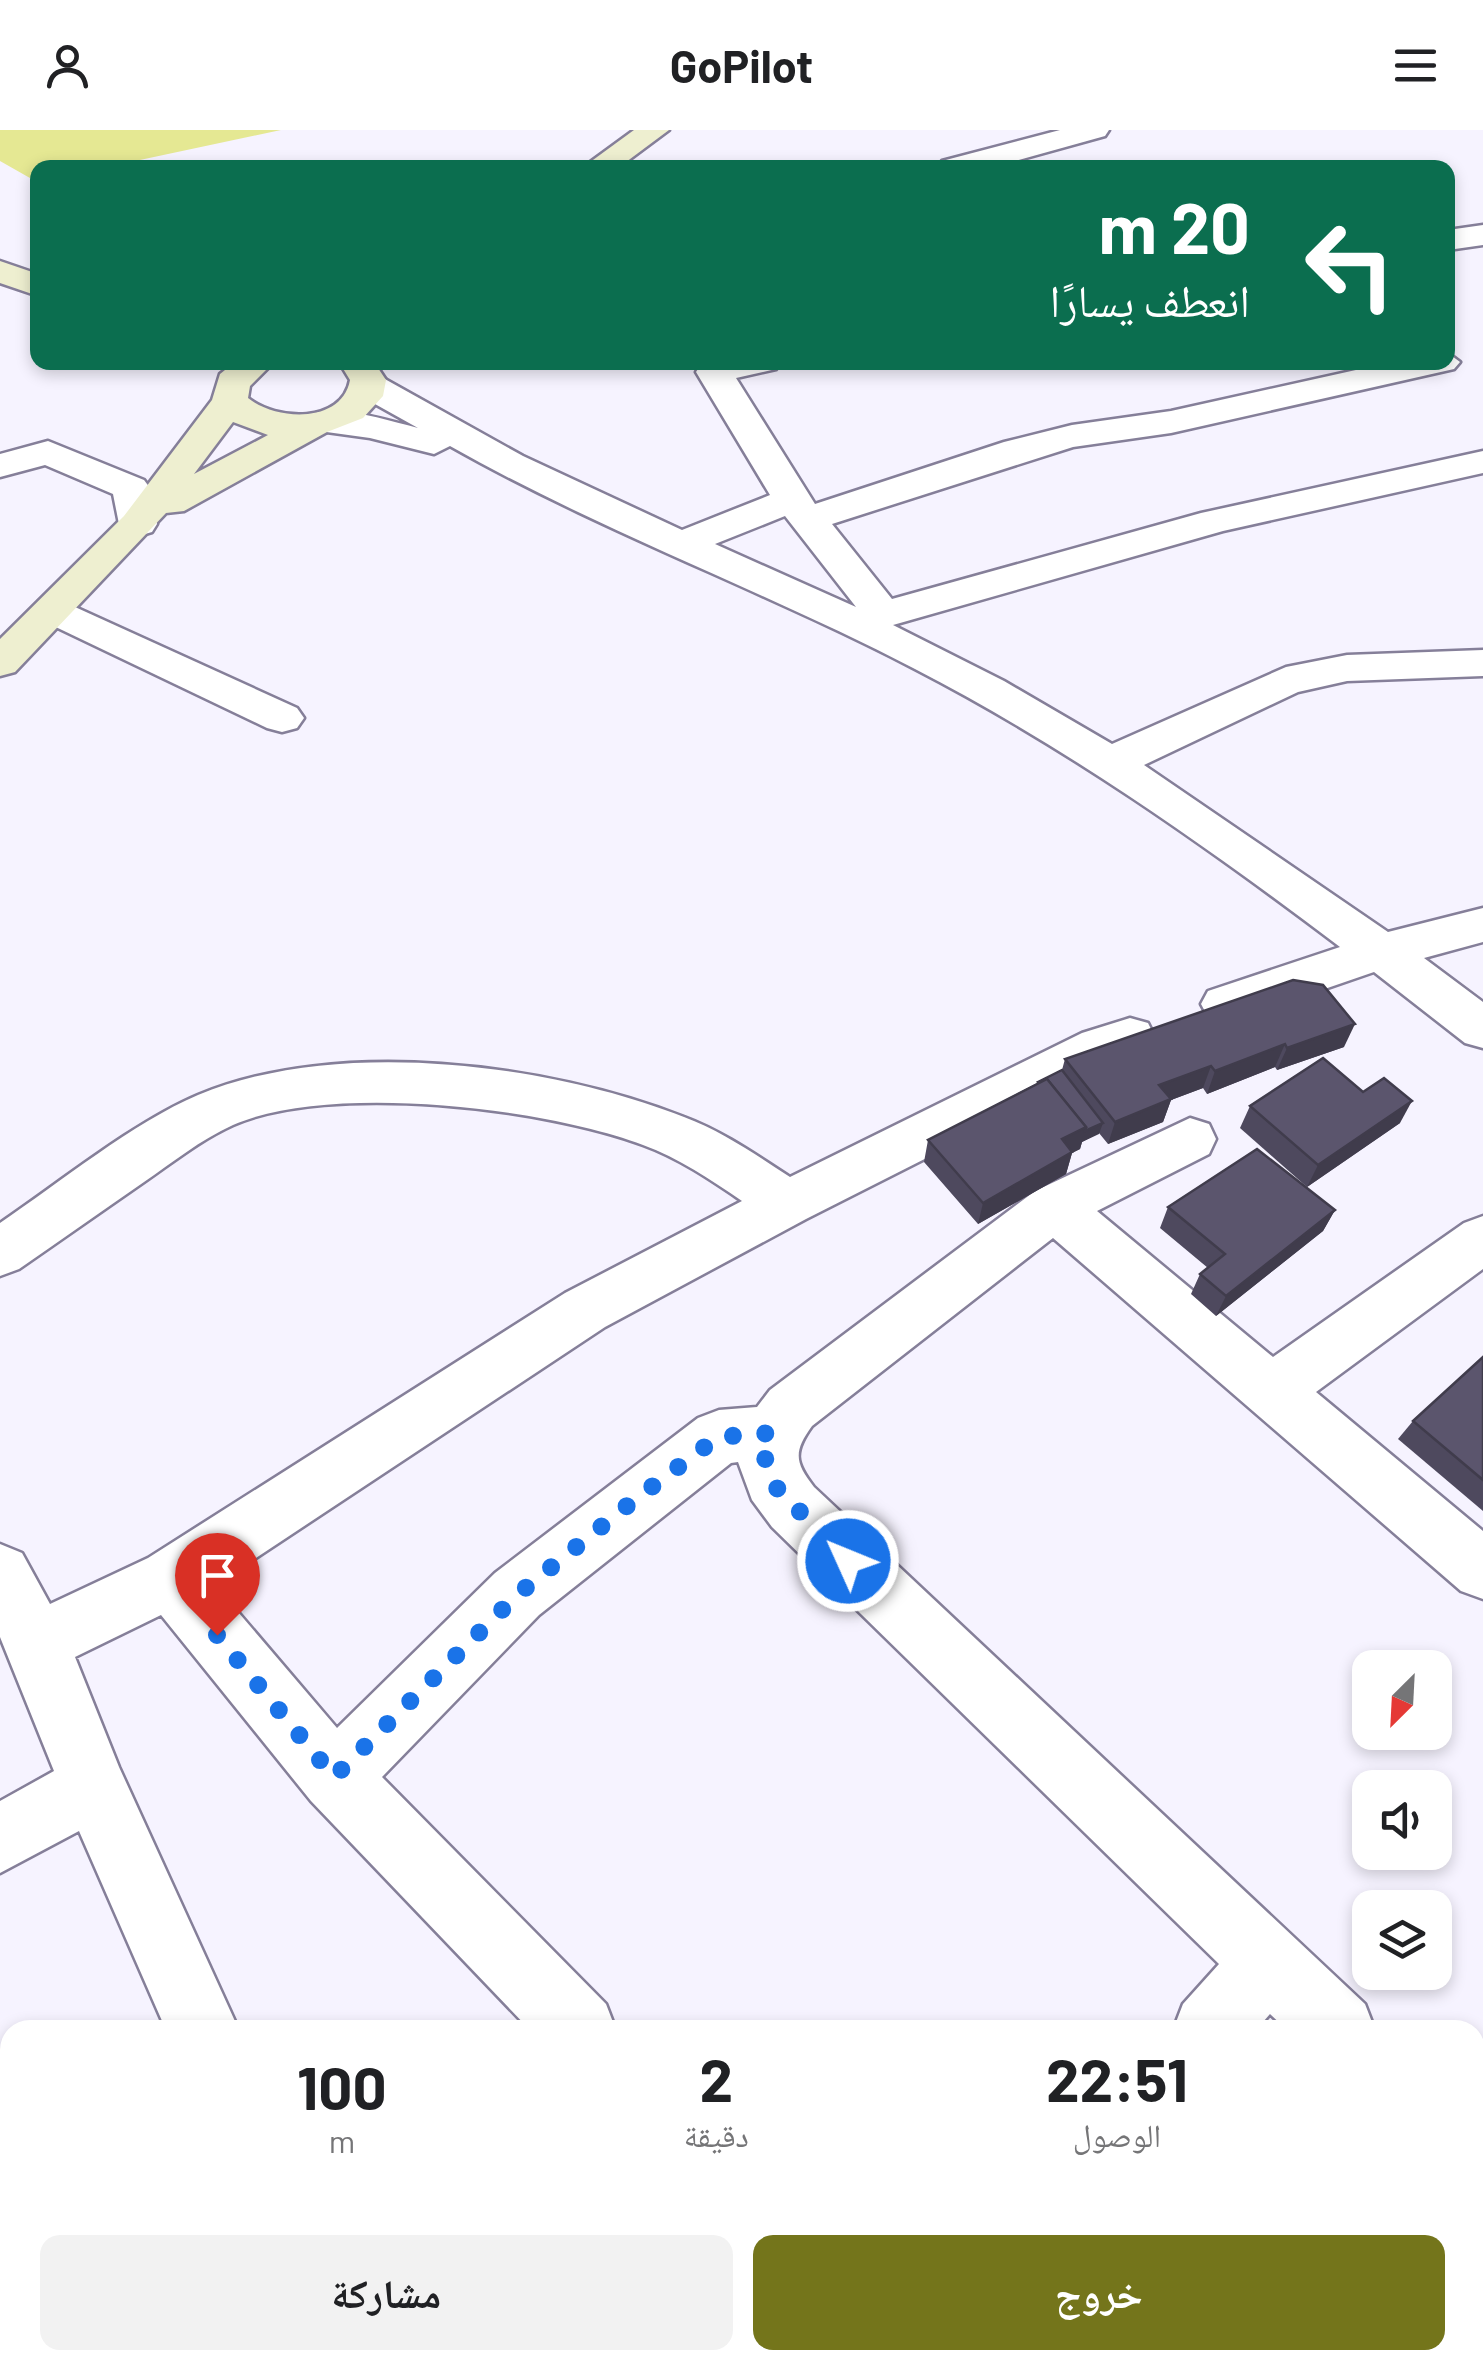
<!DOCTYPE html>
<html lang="ar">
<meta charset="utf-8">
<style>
body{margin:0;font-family:Barlow,"Noto Naskh Arabic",sans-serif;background:#f2f2f2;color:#202124;direction:rtl;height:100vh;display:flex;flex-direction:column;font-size:38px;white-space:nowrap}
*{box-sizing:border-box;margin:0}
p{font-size:32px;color:#757577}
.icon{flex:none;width:55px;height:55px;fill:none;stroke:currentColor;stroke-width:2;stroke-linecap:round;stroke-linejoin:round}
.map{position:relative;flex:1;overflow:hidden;direction:ltr}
.drawer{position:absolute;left:0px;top:1890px;width:1485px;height:350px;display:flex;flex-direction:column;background:#fff;border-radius:30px 30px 0 0;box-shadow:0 5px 15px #0003;direction:rtl}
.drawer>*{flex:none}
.banner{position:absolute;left:30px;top:30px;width:1425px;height:210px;border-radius:20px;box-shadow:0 5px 15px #0003;direction:rtl;background:#0b6e4f;color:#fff;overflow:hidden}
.needle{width:65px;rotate:204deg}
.controls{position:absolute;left:1352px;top:1520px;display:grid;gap:20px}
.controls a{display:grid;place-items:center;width:100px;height:100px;border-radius:20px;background:#fff;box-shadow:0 5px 15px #0003;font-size:50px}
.pin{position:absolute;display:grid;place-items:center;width:85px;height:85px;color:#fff;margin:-102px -42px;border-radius:50% 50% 50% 0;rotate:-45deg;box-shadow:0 0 10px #0007}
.pin .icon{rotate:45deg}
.me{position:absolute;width:110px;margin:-55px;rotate:314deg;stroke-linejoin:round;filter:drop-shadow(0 0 8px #0008)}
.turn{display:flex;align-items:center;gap:35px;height:210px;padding:0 40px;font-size:45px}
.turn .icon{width:130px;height:130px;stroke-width:2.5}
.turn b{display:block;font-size:70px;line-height:85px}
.eta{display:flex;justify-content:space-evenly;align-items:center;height:170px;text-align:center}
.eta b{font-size:60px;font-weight:700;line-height:70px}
.cta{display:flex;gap:20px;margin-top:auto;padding:20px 40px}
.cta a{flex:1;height:115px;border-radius:20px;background:#74751b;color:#fff;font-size:40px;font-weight:700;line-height:115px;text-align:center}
.cta a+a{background:#f2f2f2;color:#202124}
header{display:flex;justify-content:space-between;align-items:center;height:130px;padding:0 40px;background:#fff;font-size:45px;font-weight:700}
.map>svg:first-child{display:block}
</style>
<header><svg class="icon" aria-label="menu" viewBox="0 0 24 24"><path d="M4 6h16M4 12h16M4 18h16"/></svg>GoPilot<svg class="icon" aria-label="person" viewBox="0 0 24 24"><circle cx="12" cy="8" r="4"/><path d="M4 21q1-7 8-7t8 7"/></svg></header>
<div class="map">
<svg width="1483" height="2240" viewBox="0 0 1483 2240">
<rect width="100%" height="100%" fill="#f6f3ff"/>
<polygon fill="#e5e893" points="0,0 281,0 107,37 38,38 37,52 0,31"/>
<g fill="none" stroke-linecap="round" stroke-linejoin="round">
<g stroke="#857f99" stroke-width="5">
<g id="street">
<polygon points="1060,0 1109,0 1105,6 990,38 938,38 942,31"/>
<polygon points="1483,95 1483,115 1448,120 1448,100"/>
<path d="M1448,223L1460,232L1454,239L1171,303L1073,317L832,394L892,469L1201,383L1483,321V343L1223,401L893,495L1004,551L1112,614L1286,537L1347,525L1483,520V546L1347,551L1298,562L1144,635L1388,802L1483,778V812L1424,828L1483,872V918L1465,913L1374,842L1226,893L1208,887L1201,874L1208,861L1340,817C1205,715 1066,617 915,539C763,460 600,401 450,316L434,324L370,308L312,300L307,292L312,284C346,276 385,290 418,298L357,264L352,256L357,248L370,245L383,248L523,326L682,400L770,365L696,242L701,234L709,232H781L776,239L736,248L815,374L1004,312L1072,295L1171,281L1392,232H1448ZM785,386L856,477L715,414Z"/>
<polygon points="48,311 144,350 150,358 157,394 152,402 138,406 124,402 119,394 113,364 45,335 0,347 0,324"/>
<polygon points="53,467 297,578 304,588 297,598 282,602 267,598 39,489 33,480 39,471"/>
<path d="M1130,888L1148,893L1155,907L1148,921L1118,931L806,1089L605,1197L215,1455L337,1598L495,1443L698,1288L719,1280L757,1277L770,1260L1035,1061L1190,988L1209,994L1216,1009L1209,1024L1097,1081L1273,1227L1464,1093L1483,1086V1139L1316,1262L1483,1401V1469L1461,1461L1053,1108L812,1296C793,1322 795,1333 814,1357L1365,1874L1375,1900H1287L1270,1884L1256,1900H1173L1183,1874L1219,1834L772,1397L752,1370L738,1332L731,1333L539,1485L382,1647L606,1874L616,1900H530L311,1671L161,1485L75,1527L119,1637L239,1900H166L79,1701L0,1743V1671L54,1641L0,1507V1414L22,1423L50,1474L148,1428L565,1163L742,1071C711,1050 679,1028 643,1015C545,978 330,952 233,995C200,1010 173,1032 144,1052C102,1081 61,1110 19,1139L0,1146V1093C59,1053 134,992 198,965C336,907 547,933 684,987C722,1001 756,1025 790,1047L1082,903Z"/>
<polygon points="1483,1951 1483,2035 1475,2038 1475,1954"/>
<polygon points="10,2023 10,2104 0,2108 0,2027"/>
<polygon points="330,2230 411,2230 415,2240 334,2240"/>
<polygon points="860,2230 946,2230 950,2240 864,2240"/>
<polygon points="1295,2230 1377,2230 1373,2240 1291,2240"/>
</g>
</g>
<g stroke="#857f99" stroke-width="5">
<g id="secondary">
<polygon points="634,0 669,0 618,38 582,38"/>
<polygon points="0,131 38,144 38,166 0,153"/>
<path d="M235,232H274L250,256L248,268C276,291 342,294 350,250L339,232H374L386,250L383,266L363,288L327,302L184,381L166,383L15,542L0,546V509L124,386L212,270L220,244ZM233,292L268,305L194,344Z"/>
</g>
</g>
<use href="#street" fill="#fff" fill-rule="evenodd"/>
<use href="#secondary" fill="#eeefd0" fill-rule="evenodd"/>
</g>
<g fill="#4e495e">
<polygon points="1293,850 1344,917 1277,940 1275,937 1207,964 1203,958 1171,970 1163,992 1108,1014 1099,1003 1082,1012 1080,1019 1072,1023 1066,1044 978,1094 924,1032 928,1010 1062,940 1065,929"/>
<polygon points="1250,976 1400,993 1307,1057 1240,998"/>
<polygon points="1168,1077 1335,1080 1323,1101 1216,1186 1191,1164 1200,1144 1208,1138 1160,1098"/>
<polygon points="1483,1227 1483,1381 1398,1309 1413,1291"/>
</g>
<g fill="#403c4c">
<polygon points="1355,894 1344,917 1277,940 1287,918"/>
<polygon points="1285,914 1275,937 1207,964 1215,941"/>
<polygon points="1211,936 1203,958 1171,970 1163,992 1108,1014 1115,992 1159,955"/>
<polygon points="1412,971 1400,993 1307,1057 1318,1035"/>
<polygon points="1103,993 1099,1004 1082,1012 1080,1019 1072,1023 1066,1044 978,1094 983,1073 1062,1009 1086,997"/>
<polygon points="1335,1080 1323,1101 1216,1186 1226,1166"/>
</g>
<g fill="#5b556d" stroke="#403c4c" stroke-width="2.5">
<polygon points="1293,850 1323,855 1355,894 1287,918 1285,914 1215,941 1211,936 1159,955 1171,969 1115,992 1065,929"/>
<polygon points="1323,928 1363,962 1384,948 1412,971 1318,1035 1250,976"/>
<polygon points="1062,940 1103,993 1085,1001 1086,997 1047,949 1039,953 1038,952"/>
<polygon points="1047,949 1086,997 1062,1009 1072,1022 983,1073 928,1010"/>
<polygon points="1257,1019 1335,1080 1226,1166 1200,1144 1225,1124 1168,1077"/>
<polygon points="1483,1227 1483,1350 1413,1291"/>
</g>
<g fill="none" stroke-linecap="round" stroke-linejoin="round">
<polyline stroke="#1a73e8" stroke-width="18" stroke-dasharray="0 32.4" points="217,1505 334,1647 518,1464 633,1371 718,1307 771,1303 765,1328 773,1354 848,1431"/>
</g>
</svg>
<div class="controls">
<a><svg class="needle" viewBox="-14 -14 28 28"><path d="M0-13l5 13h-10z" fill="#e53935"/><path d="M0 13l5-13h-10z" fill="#757577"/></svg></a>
<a><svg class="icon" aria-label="sound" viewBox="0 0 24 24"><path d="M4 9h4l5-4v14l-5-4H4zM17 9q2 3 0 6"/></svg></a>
<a><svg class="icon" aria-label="layers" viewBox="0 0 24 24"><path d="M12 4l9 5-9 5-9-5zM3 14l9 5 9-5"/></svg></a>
</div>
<div class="pin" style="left:217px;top:1505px;background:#d93025"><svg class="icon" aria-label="arrive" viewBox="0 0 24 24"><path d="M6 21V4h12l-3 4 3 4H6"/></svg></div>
<svg class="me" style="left:848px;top:1431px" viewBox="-20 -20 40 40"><circle r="17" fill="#1a73e8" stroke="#fff" stroke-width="3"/><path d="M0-11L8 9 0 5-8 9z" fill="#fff"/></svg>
<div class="banner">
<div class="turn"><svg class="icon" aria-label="left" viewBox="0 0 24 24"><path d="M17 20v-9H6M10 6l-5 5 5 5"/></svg><div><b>20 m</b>انعطف يسارًا</div></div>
</div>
<section class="drawer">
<div class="eta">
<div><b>22:51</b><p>الوصول</p></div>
<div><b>2</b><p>دقيقة</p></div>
<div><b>100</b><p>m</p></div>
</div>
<div class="cta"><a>خروج</a><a>مشاركة</a></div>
</section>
</div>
